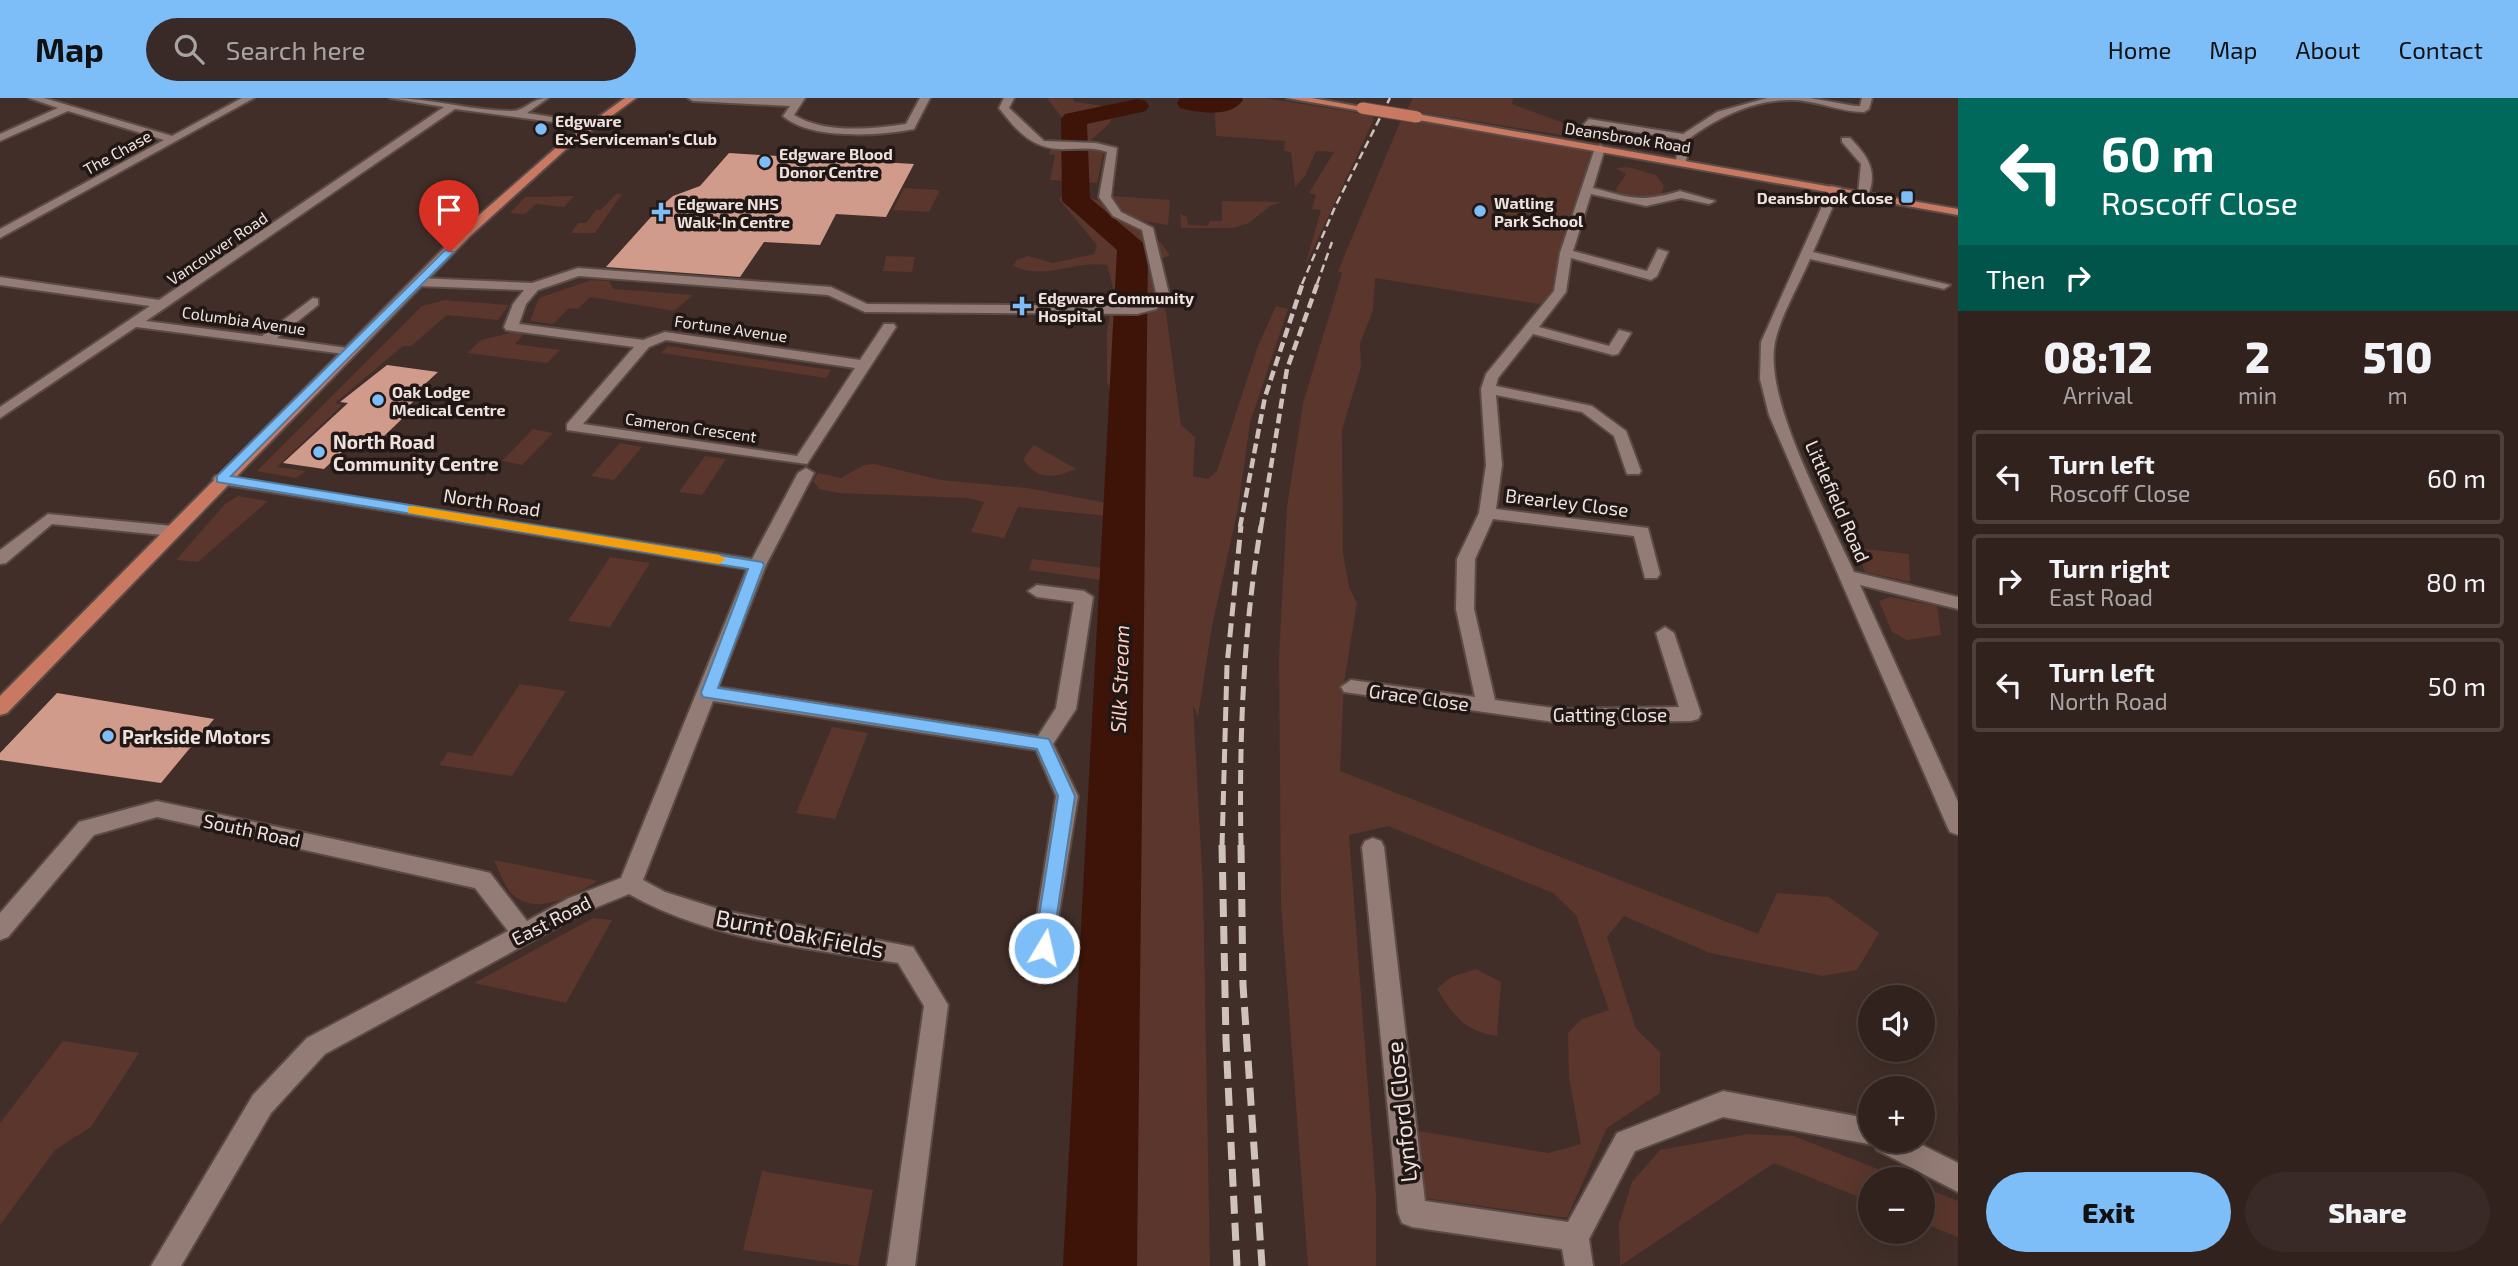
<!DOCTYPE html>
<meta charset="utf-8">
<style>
body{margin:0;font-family:"Exo 2",sans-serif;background:#392a27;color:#f1f3f6;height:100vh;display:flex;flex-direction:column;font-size:26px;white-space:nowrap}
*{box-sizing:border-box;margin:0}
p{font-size:23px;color:#a8a4a4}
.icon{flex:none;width:38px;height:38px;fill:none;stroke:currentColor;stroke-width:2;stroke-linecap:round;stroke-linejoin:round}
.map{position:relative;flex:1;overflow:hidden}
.sheet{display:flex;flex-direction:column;background:#31221e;width:560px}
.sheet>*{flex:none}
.top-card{background:#00695c;color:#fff;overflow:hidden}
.buttons{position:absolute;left:1858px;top:887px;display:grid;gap:14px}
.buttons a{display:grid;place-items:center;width:77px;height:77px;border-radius:50%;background:#31221e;box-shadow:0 7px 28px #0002,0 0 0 2px #4c3f3c;font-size:35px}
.pin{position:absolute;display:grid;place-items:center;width:60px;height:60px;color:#fff;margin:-72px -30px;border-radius:50% 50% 50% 0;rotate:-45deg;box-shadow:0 0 7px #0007}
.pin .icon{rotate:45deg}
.me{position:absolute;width:77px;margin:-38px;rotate:9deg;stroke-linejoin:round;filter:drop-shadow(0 0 5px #0008)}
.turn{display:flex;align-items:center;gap:24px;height:147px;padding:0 28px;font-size:32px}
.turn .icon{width:91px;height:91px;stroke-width:2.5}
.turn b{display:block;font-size:49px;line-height:60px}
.then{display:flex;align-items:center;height:66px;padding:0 28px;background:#0003;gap:14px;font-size:26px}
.eta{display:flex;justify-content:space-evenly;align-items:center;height:119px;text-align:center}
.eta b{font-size:42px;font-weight:800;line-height:49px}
.button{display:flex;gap:14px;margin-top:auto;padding:14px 28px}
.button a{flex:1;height:80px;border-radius:42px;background:#7dbef9;color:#111;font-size:28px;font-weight:800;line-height:80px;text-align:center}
.button a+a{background:#392a27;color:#f1f3f6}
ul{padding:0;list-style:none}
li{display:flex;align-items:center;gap:21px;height:94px;margin:0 14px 10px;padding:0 14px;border:4px solid #4c3f3c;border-radius:7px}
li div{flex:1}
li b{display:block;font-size:26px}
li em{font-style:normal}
header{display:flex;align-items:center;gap:42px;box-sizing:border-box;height:98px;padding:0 35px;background:#7dbef9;color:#111}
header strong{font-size:33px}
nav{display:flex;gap:38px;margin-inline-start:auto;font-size:24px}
.search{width:490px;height:63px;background:#392a27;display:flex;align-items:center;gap:18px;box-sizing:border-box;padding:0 24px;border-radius:38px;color:#a8a4a4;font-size:26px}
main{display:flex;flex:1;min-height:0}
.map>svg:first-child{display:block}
</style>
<header>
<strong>Map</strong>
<div class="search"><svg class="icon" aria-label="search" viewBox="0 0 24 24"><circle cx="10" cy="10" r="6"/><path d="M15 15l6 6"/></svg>Search here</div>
<nav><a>Home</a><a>Map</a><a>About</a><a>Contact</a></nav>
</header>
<main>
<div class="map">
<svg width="1958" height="1168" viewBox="0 0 1958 1168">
<rect width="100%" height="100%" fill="#412e28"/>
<g fill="#5a362c">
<polygon points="1047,0 1072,0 1075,4 1110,9 1141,8 1113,15 1110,25 1089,44 1047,44 1064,41 1061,30 1068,28"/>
<polygon points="1192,0 1265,0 1371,17 1374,21 1305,168 1321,112 1312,111 1316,97 1309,95 1334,54 1316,53 1305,78 1295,89 1291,54 1284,53 1285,43 1216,38 1215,15 1185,10"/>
<polygon points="1413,0 1513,0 1512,6 1561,24 1566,29 1598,34 1603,29 1678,41 1674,53 1664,54 1407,12"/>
<polygon points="1403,17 1600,50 1551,208 1375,180 1373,212 1360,246 1361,269 1342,332 1343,456 1349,489 1357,505 1344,585 1340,673 1758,836 1777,795 1829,799 1879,835 1857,872 1823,878 1710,855 1624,818 1607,839 1636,931 1660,954 1660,995 1607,1030 1567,1120 1424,1100 1419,1033 1548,1055 1581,1046 1569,980 1568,935 1582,921 1609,912 1576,817 1553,795 1388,728 1349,737 1376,1096 1376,1168 1308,1168 1281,806 1279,558 1287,409 1303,305 1342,175 1338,173"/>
<polygon points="1091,48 1104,53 1097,85 1050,82 1055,57 1049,56 1051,51"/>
<polygon points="1628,69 1656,77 1664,88 1660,100 1635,100 1615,93 1626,76 1616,70"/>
<polygon points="904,90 940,92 929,114 893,112"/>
<polygon points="616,96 622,96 595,135 571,135 578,125 586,125 596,112 601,112"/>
<polygon points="574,98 564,109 536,106 525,116 510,115 525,99"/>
<path d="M1075,98L1097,102L1161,145L1170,157L1159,162L1181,327L1195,339L1193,378L1208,381L1217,373L1258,248L1276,208L1288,211L1250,325L1238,411L1212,528L1198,619L1193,607L1203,790L1210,1168H1070L1117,419L1018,409L1004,440L971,434L984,404L967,400L838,395L819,391L813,383L818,375L841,380L864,367L874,366L941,382L1027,390L1118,407L1119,381L1113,302L1107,283V234L1111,210L1116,201L1107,167C1073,162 1045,183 1013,168L1017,162L1028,158L1053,165L1094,156L1097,147L1058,100Z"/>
<path d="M1112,98L1170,102L1168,127C1144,124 1123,120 1112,98Z"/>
<polygon points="1222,103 1224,103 1282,104 1270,108 1249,125 1233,130 1181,130 1180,116 1187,119 1188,127 1208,128 1210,123 1222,123"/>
<polygon points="886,158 915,159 912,174 883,173"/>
<polygon points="591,182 609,183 614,191 693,197 674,213 590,199 578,211 569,210 553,226 530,223 539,200"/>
<polygon points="445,202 509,207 498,222 447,217 411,248 403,248 335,305 342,307 277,369 306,373 296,380 257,373 422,208"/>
<polygon points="514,234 525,235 515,246 560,252 547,265 467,255 481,242"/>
<polygon points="668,248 831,272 826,280 661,255"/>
<polygon points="533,331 553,335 522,367 502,363"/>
<polygon points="620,345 642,349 614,382 591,378"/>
<path d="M1034,347L1076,371C1055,380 1037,383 1023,361Z"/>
<polygon points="705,358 726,361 702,397 679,394"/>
<polygon points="238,398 268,403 198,464 176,462 225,406"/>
<polygon points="1857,450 1909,456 1910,484 1865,474"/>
<polygon points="610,459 650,465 610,529 568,523"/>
<polygon points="1032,461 1112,471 1109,483 1029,472"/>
<polygon points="1890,499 1937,508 1941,537 1907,542 1892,534 1879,503"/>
<polygon points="520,586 566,593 512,678 439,667 448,654 472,658"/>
<polygon points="832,629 868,635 835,721 796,715"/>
<path d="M494,762L598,783C575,796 538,820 512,796C504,788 499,772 494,762Z"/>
<polygon points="593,820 612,822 566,905 474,885"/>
<path d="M1476,871L1501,884L1497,938C1465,934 1453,917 1437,891L1451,879Z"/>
<polygon points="63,943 139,955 91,1029 55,1052 0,1127 0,1025"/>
<polygon points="1748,1036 1794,1038 1903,1081 1871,1082 1871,1104 1774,1065 1620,1168 1619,1126 1632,1084 1660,1052"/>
<polygon points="762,1073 873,1092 858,1168 743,1152"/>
<polygon points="1923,1089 1958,1103 1958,1139 1923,1125"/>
</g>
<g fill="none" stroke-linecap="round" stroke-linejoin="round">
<g fill="#3e1408" fill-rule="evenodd">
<path d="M1180,0H1242L1243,2C1231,20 1199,15 1180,10L1177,5Z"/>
<polygon points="1137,1 1146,3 1149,8 1146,13 1087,26 1090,100 1148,149 1137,1168 1063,1168 1117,152 1062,103 1061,21 1065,16"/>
</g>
</g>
<g fill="#d19b8b">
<polygon points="729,55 810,60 914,66 886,119 836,116 820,147 764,144 740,179 606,169 660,109 673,98 700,88"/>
<polygon points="387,267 438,274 410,300 416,301 397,319 403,320 382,340 360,337 324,371 283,365 348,305 340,304"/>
<polygon points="57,595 214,621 161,685 0,662 0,655"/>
</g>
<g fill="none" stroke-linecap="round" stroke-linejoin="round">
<g stroke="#5b4b46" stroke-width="4">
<g id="minor">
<polygon points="29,0 44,0 172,38 242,0 254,0 0,140 0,131 164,42 68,13 0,43 0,36 58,10"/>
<path d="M390,0C431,0 472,13 512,13C525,13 532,0 548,0L527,15L595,26L590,29L455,11L146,223L262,238L313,200L318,201V207L277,240L347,250L352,251V257L136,229L0,320V309L150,208L0,187V179L159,202L444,9Z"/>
<path d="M688,0H805L794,17C825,36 871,31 906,26L920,0H930L914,31C880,38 810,42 783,18L790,8L693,3Z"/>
<path d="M1004,0H1014L1009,10L1044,43L1096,45L1117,50L1111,99L1121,114L1153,130L1169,196L1156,211L1137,216L865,214L828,197L579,178L538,192L526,206L519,226L643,242L665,234L860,262L884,226H894L896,229L807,366L567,332V326L634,249L506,232L504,229L513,206L524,192L418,188L412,184L418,180L532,185L578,170L831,189L867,206L1136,208L1146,205L1156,195L1142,132L1113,118L1099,99L1107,54C1094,49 1082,51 1068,51C1035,53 1018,35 999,10ZM666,242L855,270L797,358L583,326L649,249Z"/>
<path d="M1767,0H1810L1855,8H1860L1862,0H1872L1869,11L1864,14C1839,14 1813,1 1790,2C1754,2 1718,19 1690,40L1686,63L1681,66L1676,63L1679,41L1592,27L1586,32L1581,29L1589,21L1683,36L1717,14Z"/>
<path d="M1842,40H1850C1868,58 1878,73 1868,98L1858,96L1861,66L1842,44Z"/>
<path d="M1600,47L1605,50L1593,90C1632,100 1640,105 1680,93L1715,103L1709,106L1681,100L1646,108L1591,96L1573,153L1647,173L1658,151L1668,154L1657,178L1651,182L1571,160L1566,194L1539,229L1609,248L1619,232L1631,235L1618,256L1613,257L1533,236L1498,280L1496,288L1592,308L1626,333L1641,373L1639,376H1627L1614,338L1582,314L1496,297L1502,367L1496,411L1648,430L1660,476L1657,480H1645L1634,438L1493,421L1475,461L1474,511L1495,602L1561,611L1679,609L1656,535L1665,529L1674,535L1701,616L1698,621L1691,623L1561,625L1344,594L1341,589L1351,582L1475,599L1456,511L1457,461L1479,415L1486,367L1481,291L1486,276L1554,193L1560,155L1595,50Z"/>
<path d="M1831,88L1841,90L1813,154L1950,187L1944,191L1810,161C1800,185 1780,219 1775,244C1763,302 1829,419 1854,474L1958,499V511L1860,487L1958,704V737L1950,734L1947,728L1769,317L1760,281L1761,244Z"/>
<path d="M806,370L814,375L766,467L718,589L1038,638L1056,610L1074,504L1037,499L1028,493L1037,487L1084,493L1093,499L1076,611L1053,646L1078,698L1048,882L1040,886L1032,882L1028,875L1056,698L1036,652L713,603L643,782L665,794L725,813L913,849L948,907L915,1168H887L924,908L898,865C807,850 710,842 629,796L585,814L325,956L271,1015L181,1168H151L253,997L307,940L508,833L475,790L157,719L94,737L8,839L0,842V815L79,724L157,703L482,773L490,775L527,823L569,800L621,780L747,471L221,386L213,381L215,378L752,461L798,375Z"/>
<polygon points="48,416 172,428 180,433 172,438 52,426 6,465 0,466 0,452"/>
<polygon points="1373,740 1381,743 1384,749 1425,1103 1568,1124 1617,1035 1723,993 1871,1021 1871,1043 1914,1043 1958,1065 1958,1094 1877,1052 1874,1047 1723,1019 1635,1053 1589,1141 1593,1168 1565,1168 1562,1151 1412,1129 1402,1125 1398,1115 1362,749 1365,743"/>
</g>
</g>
<g stroke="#5b4b46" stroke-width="4">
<g id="primary">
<polygon points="625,0 636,0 565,52 470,138 7,615 0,617 0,598 461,133 558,48"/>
<polygon points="1287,0 1312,0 1367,10 1362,13"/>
<polygon points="1417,16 1958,111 1958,117 1413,21 1413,17"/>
</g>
</g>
<use href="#minor" fill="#937c75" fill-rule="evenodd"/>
<use href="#primary" fill="#c97861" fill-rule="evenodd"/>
<g stroke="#cfc1bc" stroke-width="2.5" stroke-dasharray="8 4.5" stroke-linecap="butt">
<polyline points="1302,186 1335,109 1390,0"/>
<polyline points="1317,186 1332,144"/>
</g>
<g stroke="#cfc1bc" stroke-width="4.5" stroke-dasharray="10 5" stroke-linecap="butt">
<polyline points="1240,429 1265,299 1303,184"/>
<polyline points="1261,429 1287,271 1318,184"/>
</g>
<g stroke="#cfc1bc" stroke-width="5" stroke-dasharray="14 7" stroke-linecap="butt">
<polyline points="1222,749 1227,567 1241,428"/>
<path d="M1241,749C1239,642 1243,533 1261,428"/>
</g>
<g stroke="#cfc1bc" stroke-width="7" stroke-dasharray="18 9" stroke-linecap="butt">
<polyline points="1222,747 1226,943 1237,1168"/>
<polyline points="1241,747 1243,887 1262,1168"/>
</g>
<g stroke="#5b4b46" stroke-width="13" stroke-linecap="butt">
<polyline id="primary-bridge" points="1362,10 1417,19"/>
</g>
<use href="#primary-bridge" stroke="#c97861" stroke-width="11"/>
</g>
<polygon fill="#7dbef9" stroke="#517ca2" stroke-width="2" points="445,152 454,154 231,378 762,464 764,467 718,590 1049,641 1075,698 1051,856 1044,859 1037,856 1034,850 1058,698 1037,651 703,599 701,595 748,471 217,384 217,378"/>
<polygon fill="#f59e0b" points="413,408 719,457 726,461 719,466 408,415 408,409"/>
<g fill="#7dbef9" stroke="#211816" stroke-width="2.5">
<circle cx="541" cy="31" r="7"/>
<circle cx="765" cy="64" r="7"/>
<rect x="1900" y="92" width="14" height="14" rx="3.5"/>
<circle cx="1480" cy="113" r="7"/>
<path d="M657.5 103.5h7v7h7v7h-7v7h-7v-7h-7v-7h7z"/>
<path d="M1018.5 197.5h7v7h7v7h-7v7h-7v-7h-7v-7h7z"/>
<circle cx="378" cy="302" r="7"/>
<circle cx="319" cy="354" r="7"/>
<circle cx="108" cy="638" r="7"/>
</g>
<g text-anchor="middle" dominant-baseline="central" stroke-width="7" stroke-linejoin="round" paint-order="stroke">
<g font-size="16" font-weight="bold" fill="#efe2de" stroke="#211816" text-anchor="start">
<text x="555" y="22">Edgware<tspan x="555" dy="18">Ex-Serviceman's Club</tspan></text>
<text x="779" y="55">Edgware Blood<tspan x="779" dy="18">Donor Centre</tspan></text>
<text x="1893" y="99" text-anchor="end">Deansbrook Close</text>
<text x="1494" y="104">Watling<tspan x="1494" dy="18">Park School</tspan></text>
<text x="677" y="105">Edgware NHS<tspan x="677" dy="18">Walk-In Centre</tspan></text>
<text x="1038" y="199">Edgware Community<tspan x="1038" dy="18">Hospital</tspan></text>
<text x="392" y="293">Oak Lodge<tspan x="392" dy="18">Medical Centre</tspan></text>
</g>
<g font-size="16" fill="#efe2de" stroke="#211816">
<text transform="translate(1628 39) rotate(9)">Deansbrook Road</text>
<text transform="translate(117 54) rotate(-29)">The Chase</text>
<text transform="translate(217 150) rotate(-34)">Vancouver Road</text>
<text transform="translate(244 222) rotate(8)">Columbia Avenue</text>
<text transform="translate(731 230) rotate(8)">Fortune Avenue</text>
<text transform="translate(691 329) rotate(8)">Cameron Crescent</text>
</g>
<g font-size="19" font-weight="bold" fill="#efe2de" stroke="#211816" text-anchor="start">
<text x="333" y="343">North Road<tspan x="333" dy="22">Community Centre</tspan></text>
<text x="122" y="638">Parkside Motors</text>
</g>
<g font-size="19" fill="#efe2de" stroke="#211816">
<text transform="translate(1838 403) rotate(66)">Littlefield Road</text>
<text transform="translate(492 404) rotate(9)">North Road</text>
<text transform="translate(1567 404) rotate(7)">Brearley Close</text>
<text transform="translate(1419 599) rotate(8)">Grace Close</text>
<text x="1610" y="616">Gatting Close</text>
<text transform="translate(252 732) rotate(12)">South Road</text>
<text transform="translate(551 822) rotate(-27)">East Road</text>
</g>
<g font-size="21" font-style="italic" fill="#fecdbf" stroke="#211816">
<text transform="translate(1119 581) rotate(-88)">Silk Stream</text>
</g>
<g font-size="23" fill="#efe2de" stroke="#211816">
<text transform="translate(800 835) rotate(11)">Burnt Oak Fields</text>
<text transform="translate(1401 1014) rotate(-96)">Lynford Close</text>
</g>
</g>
</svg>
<div class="buttons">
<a><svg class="icon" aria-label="sound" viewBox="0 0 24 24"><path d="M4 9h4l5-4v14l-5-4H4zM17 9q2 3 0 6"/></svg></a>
<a>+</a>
<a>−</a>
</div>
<div class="pin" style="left:449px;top:154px;background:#d93025"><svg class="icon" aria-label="arrive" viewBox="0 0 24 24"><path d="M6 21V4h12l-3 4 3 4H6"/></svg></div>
<svg class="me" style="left:1044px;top:850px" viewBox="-20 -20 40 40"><circle r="17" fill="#7dbef9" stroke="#fff" stroke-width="3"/><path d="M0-11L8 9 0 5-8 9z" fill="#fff"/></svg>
</div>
<section class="sheet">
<div class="top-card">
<div class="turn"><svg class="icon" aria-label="left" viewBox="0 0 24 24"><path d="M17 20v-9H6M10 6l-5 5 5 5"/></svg><div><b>60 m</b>Roscoff Close</div></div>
<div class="then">Then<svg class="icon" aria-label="right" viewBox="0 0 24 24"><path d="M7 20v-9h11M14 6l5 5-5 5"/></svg></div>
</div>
<div class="eta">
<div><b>08:12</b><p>Arrival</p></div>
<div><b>2</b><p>min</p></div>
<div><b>510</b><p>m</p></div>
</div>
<ul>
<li><svg class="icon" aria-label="left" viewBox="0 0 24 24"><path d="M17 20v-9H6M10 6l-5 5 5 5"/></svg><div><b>Turn left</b><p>Roscoff Close</p></div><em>60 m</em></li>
<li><svg class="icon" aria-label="right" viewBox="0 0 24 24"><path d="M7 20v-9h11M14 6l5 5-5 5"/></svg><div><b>Turn right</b><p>East Road</p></div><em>80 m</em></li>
<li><svg class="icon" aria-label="left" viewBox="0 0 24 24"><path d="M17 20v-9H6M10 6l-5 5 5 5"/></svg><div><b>Turn left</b><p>North Road</p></div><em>50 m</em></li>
</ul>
<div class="button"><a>Exit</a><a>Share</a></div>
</section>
</main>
